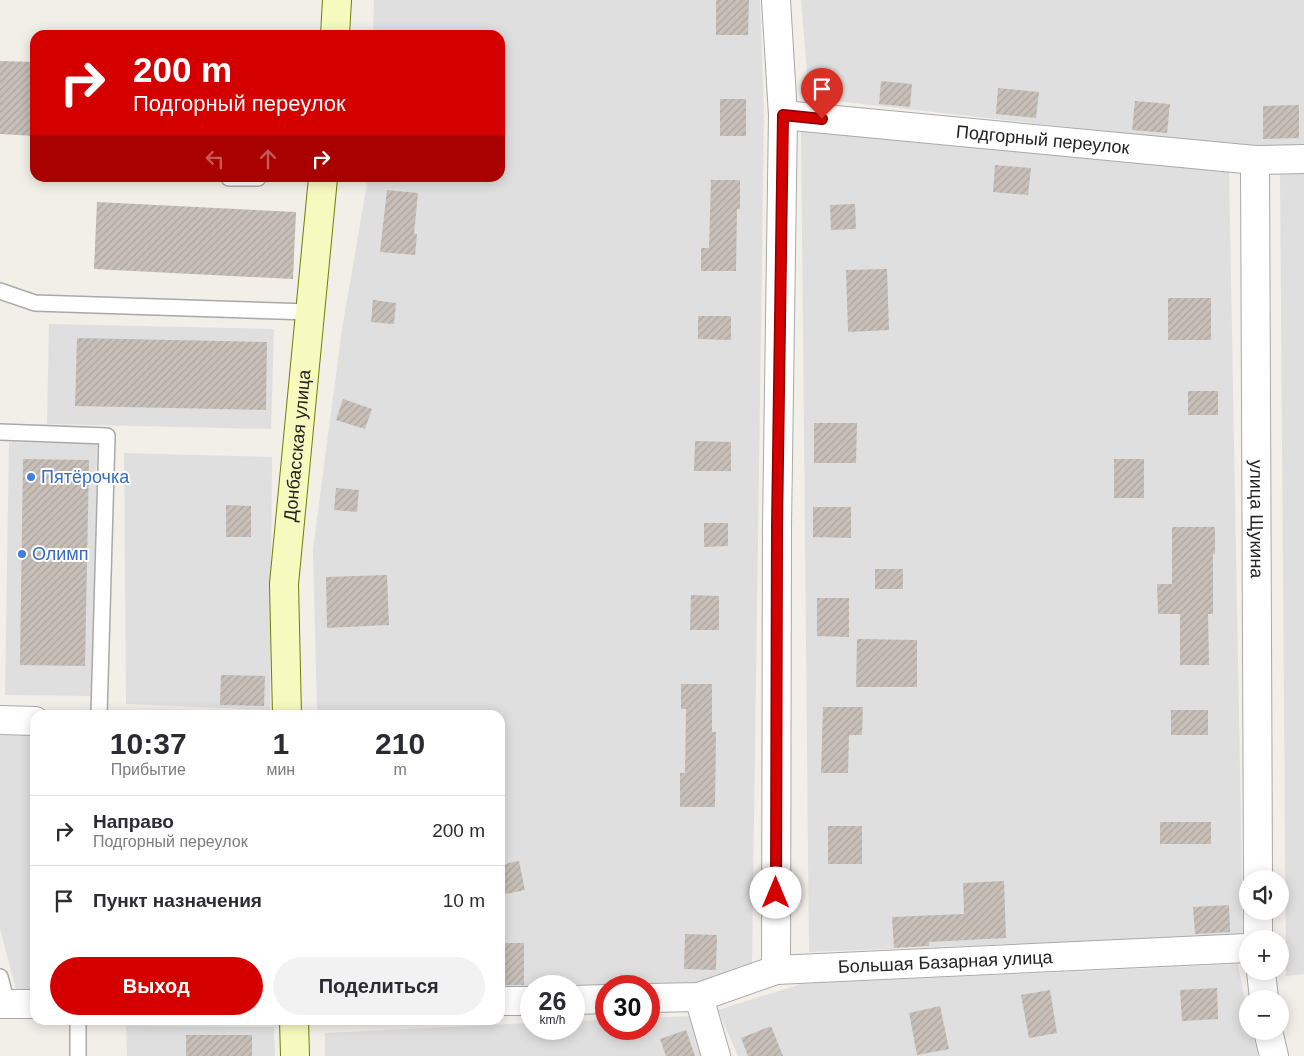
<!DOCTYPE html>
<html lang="ru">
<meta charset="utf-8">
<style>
body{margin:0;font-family:Arial,sans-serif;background:#f2f2f3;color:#2b2b33;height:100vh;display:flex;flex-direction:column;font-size:19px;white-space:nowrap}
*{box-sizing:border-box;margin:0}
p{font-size:16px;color:#7c7c81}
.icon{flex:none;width:28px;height:28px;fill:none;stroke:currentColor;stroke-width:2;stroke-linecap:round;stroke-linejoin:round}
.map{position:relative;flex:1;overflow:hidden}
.drawer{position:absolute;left:30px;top:710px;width:475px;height:315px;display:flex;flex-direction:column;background:#fff;border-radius:15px;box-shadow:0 2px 12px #0003}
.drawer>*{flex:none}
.top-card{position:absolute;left:30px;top:30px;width:475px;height:152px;border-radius:15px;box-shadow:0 2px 12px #0003;background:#d40000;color:#fff;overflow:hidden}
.buttons{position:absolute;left:1239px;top:870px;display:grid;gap:10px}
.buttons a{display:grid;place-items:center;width:50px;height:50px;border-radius:50%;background:#fff;box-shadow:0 2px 12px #0003;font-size:25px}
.speed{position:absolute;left:520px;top:975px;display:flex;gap:10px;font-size:25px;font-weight:700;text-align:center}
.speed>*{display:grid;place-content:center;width:65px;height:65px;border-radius:50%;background:#fff;box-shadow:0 2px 12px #0003;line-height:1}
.speed small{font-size:12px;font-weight:400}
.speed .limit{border:8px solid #d22;background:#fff;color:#111}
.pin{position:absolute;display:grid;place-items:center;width:42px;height:42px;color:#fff;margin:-51px -21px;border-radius:50% 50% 50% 0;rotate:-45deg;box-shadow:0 0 5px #0007}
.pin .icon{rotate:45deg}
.me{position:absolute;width:55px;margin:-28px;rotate:0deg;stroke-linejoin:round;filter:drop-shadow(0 0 4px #0008)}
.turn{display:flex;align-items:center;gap:18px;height:105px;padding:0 20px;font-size:22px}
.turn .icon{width:65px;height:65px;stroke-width:2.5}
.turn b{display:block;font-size:35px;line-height:42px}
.lanes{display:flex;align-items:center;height:48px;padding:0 20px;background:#0003;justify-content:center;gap:25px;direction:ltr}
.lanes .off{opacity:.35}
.eta{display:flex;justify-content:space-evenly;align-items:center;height:85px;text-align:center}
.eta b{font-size:30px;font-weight:800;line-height:35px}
.button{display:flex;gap:10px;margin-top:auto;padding:10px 20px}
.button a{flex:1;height:58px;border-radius:30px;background:#d40000;color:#fff;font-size:20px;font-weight:800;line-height:58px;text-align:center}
.button a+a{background:#f2f2f3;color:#2b2b33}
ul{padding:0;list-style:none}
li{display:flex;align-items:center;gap:15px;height:70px;padding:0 20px;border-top:1px solid #e1e1e2}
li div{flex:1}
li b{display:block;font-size:19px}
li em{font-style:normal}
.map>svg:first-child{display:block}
</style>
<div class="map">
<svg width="1304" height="1056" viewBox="0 0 1304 1056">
<defs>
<pattern id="building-hatch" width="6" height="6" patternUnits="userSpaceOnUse" patternTransform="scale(1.25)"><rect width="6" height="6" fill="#c7bfb8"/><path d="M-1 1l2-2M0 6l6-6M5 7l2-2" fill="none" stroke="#aba49e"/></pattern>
</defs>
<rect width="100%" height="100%" fill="#f2efe9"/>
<g fill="#e0dfdf">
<polygon points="374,0 760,0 764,115 752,963 693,987 606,986 574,989 574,986 531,986 531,989 500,990 500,715 317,715 313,549 342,329 368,178 500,178 500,35 373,35"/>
<polygon points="801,0 1304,0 1304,147 1254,148 809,98"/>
<polygon points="801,128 1229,169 1243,935 809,952"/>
<polygon points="1280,173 1304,173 1304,974 1286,976"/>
<polygon points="49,324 274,329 271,429 47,424"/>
<polygon points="9,442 97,444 93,696 5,695"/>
<polygon points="124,453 272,457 270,710 126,704"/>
<polygon points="0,735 35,735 35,989 16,989 0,929"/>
<polygon points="1238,964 1247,1011 1248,1031 1252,1031 1258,1056 738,1056 718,1010 801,984"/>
<polygon points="690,1016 707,1056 325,1056 325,1033 531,1023 531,1029 574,1029 574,1021 606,1020 606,1029 649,1029 649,1018"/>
<polygon points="126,1026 274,1027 275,1056 127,1056"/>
</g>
<g fill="url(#building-hatch)">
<polygon points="716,0 749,0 748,35 716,35"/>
<polygon points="0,61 35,62 35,136 0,134"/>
<polygon points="881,81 912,84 910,107 879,104"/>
<polygon points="998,88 1039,92 1036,118 996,114"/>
<rect x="720" y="99" width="26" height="37"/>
<polygon points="1135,101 1170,104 1167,133 1132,130"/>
<polygon points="1299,105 1299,138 1263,139 1263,106"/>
<polygon points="995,165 1031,168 1028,195 993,192"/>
<polygon points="711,180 740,180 740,209 737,209 736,271 701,271 701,248 709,248"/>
<polygon points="387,190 418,193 414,234 417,234 415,255 380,252"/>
<polygon points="97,202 296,212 293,279 94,269"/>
<polygon points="855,204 856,229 831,230 830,205"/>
<polygon points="887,269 889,330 848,332 846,270"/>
<rect x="1168" y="298" width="43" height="42"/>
<polygon points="373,300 396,303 394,324 371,322"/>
<polygon points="698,316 731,316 731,340 698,339"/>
<polygon points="77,338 267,342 266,410 75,406"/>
<rect x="1188" y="391" width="30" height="24"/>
<polygon points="343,399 372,409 365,429 336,420"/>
<polygon points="814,423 857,423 856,463 814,463"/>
<polygon points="695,441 731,442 731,471 694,471"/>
<polygon points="23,459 89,460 85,666 20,665"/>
<rect x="1114" y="459" width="30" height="39"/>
<polygon points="336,488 359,490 357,512 334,510"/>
<polygon points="226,505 251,506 251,537 226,537"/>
<polygon points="813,507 851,507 851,538 813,537"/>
<polygon points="704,523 728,523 728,546 704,547"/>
<polygon points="1172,527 1215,527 1215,554 1213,554 1213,614 1208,614 1209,665 1180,665 1180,614 1158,614 1157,584 1172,584"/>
<rect x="875" y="569" width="28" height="20"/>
<polygon points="387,575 389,625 327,628 326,577"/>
<polygon points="691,595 719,596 719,630 690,630"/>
<polygon points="817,598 849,598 849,637 817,636"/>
<polygon points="857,639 917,640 917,687 856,687"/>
<polygon points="221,675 265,676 264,706 220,705"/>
<polygon points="681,684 712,684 712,732 716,732 715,807 680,807 680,773 685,773 686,709 681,709"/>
<polygon points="823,707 863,707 862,735 849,735 848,773 821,773"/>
<rect x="1171" y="710" width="37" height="25"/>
<rect x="1160" y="822" width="51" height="22"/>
<rect x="828" y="826" width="34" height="38"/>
<polygon points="519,861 525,890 500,895 500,865"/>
<polygon points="1004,881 1006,938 929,942 929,946 894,948 892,917 964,914 963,883"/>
<polygon points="1229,905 1230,932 1195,934 1193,907"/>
<polygon points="685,934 717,935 716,970 684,969"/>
<rect x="500" y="943" width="24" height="42"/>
<polygon points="1217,988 1218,1019 1182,1021 1180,990"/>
<polygon points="1050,990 1057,1033 1029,1038 1021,995"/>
<polygon points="940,1006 949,1049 917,1055 909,1013"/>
<polygon points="771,1026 783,1056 748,1056 741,1038"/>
<polygon points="686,1030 695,1056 666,1056 660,1039"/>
<rect x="186" y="1035" width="66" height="21"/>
</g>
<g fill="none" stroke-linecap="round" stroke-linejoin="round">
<g stroke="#a9a9a9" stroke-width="18">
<g id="lane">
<polyline points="229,178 258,178"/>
<polyline points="0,291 35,303 310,312"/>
<polyline points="0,432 107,436 99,715"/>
<polyline points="0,977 7,1004"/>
<polyline points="78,1056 78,1020"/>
</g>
</g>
<g stroke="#a9a9a9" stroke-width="30">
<g id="street">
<path id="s1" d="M783,115L1255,160L1304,159"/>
<path id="s2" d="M1255,160L1258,879"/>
<polyline points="0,720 35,721"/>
<polyline points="1258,911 1258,939"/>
<polyline points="776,970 777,527 783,115 776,0"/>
<polyline points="1261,971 1264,999"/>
<polyline points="699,997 716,1056"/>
<path id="s3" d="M649,998L699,997L776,970L1248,948"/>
<polyline points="574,1000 606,999"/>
<polyline points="500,1001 531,1001"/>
<polyline points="0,1004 35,1004"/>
<polyline points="1268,1031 1274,1056"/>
</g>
</g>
<g stroke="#707d05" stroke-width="30">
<g id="secondary">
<polyline points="335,35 337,0"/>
<path id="s4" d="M287,715L284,584L323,178"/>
<polyline points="294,1020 295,1056"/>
</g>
</g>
<use href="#lane" stroke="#fff" stroke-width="15"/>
<use href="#street" stroke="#fff" stroke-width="28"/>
<use href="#secondary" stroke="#f7fabf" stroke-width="28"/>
</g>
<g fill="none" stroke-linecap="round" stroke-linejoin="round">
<g stroke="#8a0000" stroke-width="12">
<polyline id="route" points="776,893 777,527 783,115 822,119"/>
</g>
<use href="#route" stroke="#d40000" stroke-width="9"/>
</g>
<g fill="#3f7fe0" stroke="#fff" stroke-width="2">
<circle cx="31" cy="477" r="5"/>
<circle cx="22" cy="554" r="5"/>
</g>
<g text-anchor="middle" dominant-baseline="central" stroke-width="4" stroke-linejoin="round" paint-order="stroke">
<g font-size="18" fill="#222" stroke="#fff">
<text stroke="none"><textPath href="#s1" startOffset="261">Подгорный переулок</textPath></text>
<text stroke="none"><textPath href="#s4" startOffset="270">Донбасская улица</textPath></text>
<text stroke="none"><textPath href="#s2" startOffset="359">улица Щукина</textPath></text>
<text stroke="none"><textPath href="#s3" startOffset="301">Большая Базарная улица</textPath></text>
</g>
<g font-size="18" fill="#366cbe" stroke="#fff" text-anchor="start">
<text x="41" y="477">Пятёрочка</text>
<text x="32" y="554">Олимп</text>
</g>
</g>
</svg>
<div class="buttons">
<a><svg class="icon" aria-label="sound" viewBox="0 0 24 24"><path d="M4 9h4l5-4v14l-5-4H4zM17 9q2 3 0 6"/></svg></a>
<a>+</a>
<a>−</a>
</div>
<div class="speed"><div>26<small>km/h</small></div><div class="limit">30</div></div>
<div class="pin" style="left:822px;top:119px;background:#d93025"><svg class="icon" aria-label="arrive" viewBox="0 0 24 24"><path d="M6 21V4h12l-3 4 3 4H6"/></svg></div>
<svg class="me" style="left:776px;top:893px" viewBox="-20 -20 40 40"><circle r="19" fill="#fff"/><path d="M0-13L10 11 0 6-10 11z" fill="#d40000"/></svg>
<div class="top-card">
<div class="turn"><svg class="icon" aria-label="right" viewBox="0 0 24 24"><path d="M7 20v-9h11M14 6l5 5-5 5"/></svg><div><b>200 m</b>Подгорный переулок</div></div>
<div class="lanes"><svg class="icon off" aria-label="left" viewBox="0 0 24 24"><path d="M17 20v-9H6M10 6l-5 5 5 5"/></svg><svg class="icon off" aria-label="ahead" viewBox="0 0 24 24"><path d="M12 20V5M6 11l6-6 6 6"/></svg><svg class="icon" aria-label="right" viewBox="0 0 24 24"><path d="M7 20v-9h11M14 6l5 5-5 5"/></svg></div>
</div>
<section class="drawer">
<div class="eta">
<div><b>10:37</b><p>Прибытие</p></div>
<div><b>1</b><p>мин</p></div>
<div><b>210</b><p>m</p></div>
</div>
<ul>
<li><svg class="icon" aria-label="right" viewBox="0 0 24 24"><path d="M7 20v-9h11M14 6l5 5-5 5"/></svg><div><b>Направо</b><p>Подгорный переулок</p></div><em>200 m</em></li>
<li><svg class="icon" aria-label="arrive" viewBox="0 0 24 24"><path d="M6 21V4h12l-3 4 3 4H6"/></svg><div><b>Пункт назначения</b></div><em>10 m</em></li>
</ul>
<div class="button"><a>Выход</a><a>Поделиться</a></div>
</section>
</div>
